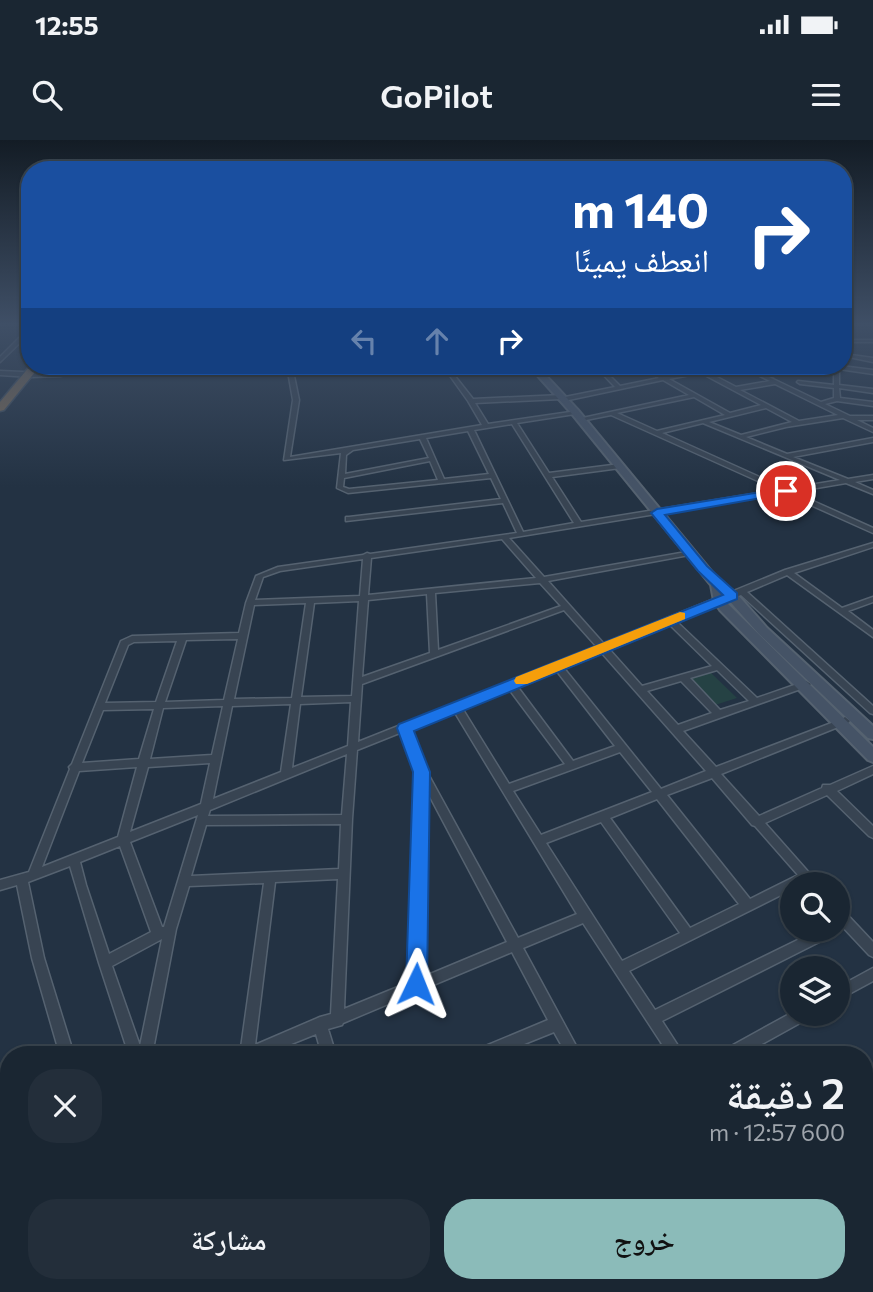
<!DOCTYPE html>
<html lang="ar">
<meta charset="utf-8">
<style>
body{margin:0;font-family:Commissioner,"Noto Naskh Arabic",sans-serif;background:#232e3a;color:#f1f3f6;direction:rtl;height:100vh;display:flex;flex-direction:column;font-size:26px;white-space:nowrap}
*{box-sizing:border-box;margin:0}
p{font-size:23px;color:#9fa5ac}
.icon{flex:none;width:38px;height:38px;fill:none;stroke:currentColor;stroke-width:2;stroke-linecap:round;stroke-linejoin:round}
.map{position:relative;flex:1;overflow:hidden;direction:ltr}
.sheet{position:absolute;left:0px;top:906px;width:873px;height:247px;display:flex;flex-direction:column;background:#1a2632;border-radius:28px 28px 0 0;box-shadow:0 2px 5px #0004,0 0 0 2px #38434d;direction:rtl}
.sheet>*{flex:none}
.top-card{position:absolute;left:21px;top:21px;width:831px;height:214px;border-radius:28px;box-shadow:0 2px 5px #0004,0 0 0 2px #38434d;direction:rtl;background:#1a4fa0;color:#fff;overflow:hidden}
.buttons{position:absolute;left:780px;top:732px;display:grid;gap:14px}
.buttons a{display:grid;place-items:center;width:70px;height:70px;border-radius:50%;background:#1a2632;box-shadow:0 2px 5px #0004,0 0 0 2px #38434d;font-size:35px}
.pin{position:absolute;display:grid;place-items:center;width:60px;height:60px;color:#fff;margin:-30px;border:4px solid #fff;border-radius:50%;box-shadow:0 2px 7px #0007}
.me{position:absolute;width:77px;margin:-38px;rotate:2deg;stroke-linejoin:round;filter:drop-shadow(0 0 5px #0008)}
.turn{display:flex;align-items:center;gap:24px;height:147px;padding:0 28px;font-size:32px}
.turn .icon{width:91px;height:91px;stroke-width:2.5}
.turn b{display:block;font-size:49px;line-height:60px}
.lanes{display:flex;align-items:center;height:66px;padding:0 28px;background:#0003;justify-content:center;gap:35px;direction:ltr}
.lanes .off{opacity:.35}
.round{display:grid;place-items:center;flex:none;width:74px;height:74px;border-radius:28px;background:#232e3a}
.overview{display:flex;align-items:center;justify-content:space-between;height:119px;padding:0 28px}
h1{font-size:42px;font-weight:600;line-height:52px}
.action{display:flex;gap:14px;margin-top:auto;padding:14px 28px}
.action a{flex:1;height:80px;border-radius:28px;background:#8bbbb9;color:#111;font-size:28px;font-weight:600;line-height:80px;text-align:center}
.action a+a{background:#232e3a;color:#f1f3f6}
.status{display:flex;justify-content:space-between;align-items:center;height:49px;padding:0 35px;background:#1a2632;direction:ltr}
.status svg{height:19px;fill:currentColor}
header{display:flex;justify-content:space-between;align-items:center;height:91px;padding:0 28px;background:#1a2632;font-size:32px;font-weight:600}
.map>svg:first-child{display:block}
</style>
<div class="status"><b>12:55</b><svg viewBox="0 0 49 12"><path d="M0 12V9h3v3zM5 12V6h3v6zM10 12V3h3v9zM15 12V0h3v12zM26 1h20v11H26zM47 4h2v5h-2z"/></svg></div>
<header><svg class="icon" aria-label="menu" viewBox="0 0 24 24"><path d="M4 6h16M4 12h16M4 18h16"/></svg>GoPilot<svg class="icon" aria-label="search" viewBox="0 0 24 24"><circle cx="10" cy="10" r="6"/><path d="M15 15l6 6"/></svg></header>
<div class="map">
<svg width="873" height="1152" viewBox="0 0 873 1152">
<rect width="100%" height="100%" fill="#233243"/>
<polygon fill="#254244" points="710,532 737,558 715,565 689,539"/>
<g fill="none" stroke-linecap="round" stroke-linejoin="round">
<g stroke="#556270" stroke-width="3">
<g id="street">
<polygon points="28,189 30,189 30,193 0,222 0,217"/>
<rect x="844" y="200" width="29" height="2"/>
<polygon points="844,214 873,218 873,222 844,216"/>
<polygon points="111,226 122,226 60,236 30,237 0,235 0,231 45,233"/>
<path d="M287,226H292L299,260L290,317L482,285L468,261L443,226H447L473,259L562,255L565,257L615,247L595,226H600L620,246L659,238L639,226H644L665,237L697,230L693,228L696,226L736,247L770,241L740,226H747L764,235L802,227V229L769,237L821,262L834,258V248L800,244L797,242L798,241L834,245V228L830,226H841L873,230V234L839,229V245L873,249V253L839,248L840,258L873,262V266L837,261L825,264L850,276H873V280H857L873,288V292L843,278L786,287L746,297L787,314L873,298V302L793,317L848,339L873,335V339L855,342L873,350V354L846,343L793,352L873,388V393L784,353L509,398L544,437L692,411L693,413L689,415L548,441L604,504L785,430L873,403V407L794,433L842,468L873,457V462L848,471L873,490V497L787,435L747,452L873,566V574L870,573L741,455L676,481L757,558L806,541L811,544L809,546L683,591L716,627L842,579L845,577L850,581L848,583L721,634L759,676L822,648L823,645H830L873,626V634L837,651L873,686V698L869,696L827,655L765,683L819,744H793V749L629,831L655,870L820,789H838V787L839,789L837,793L662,881L684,915H649L651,910L662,904L583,783L523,808L581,915H567L554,892L497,915H474L476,910L548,880L512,812L343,883L342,885L328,889L336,915H322L316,894L264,915H240L264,743L189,746L176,789L152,915H129L99,823L70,726L28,742L44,818L74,915H60L32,818L17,745L0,750V740L29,732L70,629L69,627L72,624L121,501L132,496L239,493L246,463L256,436L278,427L363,415L367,413L370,414L517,393L503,363L346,381V377H349L501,359L491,338L348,353L337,348L341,313L284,320L293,260ZM701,233L761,265L730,273L669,239ZM663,240L689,255L578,279L581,281L611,275L778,350L581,382L552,337L620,328L623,326L620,324L549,333L517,283L575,274L577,273V271L488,284L475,263L561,259L564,261ZM775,244L838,275L799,281L740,250ZM694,257L725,275L657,291L617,273ZM766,268L792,282L741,295L709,282ZM703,283L840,340L786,349L662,293ZM512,284L574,383L523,392L474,290ZM468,291L489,334L444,339L426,298ZM420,299L429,318L345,334L346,315L353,310ZM430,321L438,340L349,349L343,347L344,338ZM502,399L536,438L368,455L371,418ZM363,419L360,456L255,460L263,437L280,431ZM540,443L561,466L438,510L435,453ZM427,454L430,513L362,537L368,460ZM359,461L352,556L301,557L314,463ZM306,463L292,558L234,559L254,465ZM564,470L597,507L358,602L362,544ZM669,484L712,526L642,546L609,509ZM238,499L224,560L165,562L186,500ZM177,501L156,562L105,563L128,505L134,502ZM601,512L706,631L661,649L563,527ZM556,530L615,606L573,621L517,546ZM717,530L749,561L720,570L690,538ZM681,541L712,573L678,585L647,551ZM509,549L565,624L509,644L462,568ZM351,562L348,606L292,628L300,564ZM291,564L281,632L213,659L232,566ZM223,566L212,615L150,619L163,568ZM154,569L139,619L82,623L103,570ZM454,571L577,774L518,798L427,632L410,589ZM402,592L417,632L410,842L344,869L352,679L357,610ZM620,612L652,652L541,695L513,651ZM347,614L342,675L208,676L210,670ZM210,623L201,664L130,692L148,627ZM137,627L118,697L42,727L79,631ZM712,638L752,685L755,686L798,735L750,759L667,655ZM427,651L507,802L423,837ZM657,659L739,764L690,788L610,678ZM198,675L164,787H162L130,702ZM601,682L680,793L622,821L546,703ZM341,684L339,729L191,736L206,685ZM120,706L151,792L109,814L86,745L80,722ZM338,739L331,874L320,877L255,905L275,742ZM162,799L140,906L112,826Z"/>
<polygon points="838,768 842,769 873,802 873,817 869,815 838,782"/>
<polygon points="873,828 873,841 838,860 838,847"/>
<polygon points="793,872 793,873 811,873 809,878 742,915 722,915 724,910"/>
<path d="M864,1029C873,1034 873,1045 873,1056C861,1051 864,1040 864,1029Z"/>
<polygon points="9,1089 9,1106 0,1110 0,1093"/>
<polygon points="123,1144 140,1144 142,1152 124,1152"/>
<polygon points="163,1144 180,1144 182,1152 164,1152"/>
<polygon points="282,1144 299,1144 300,1152 282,1152"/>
<polygon points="395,1144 412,1144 414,1152 396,1152"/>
</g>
</g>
<g stroke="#556270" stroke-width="4">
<polygon id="secondary" points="529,226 537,226 578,270 721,443 736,453 767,488 873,586 873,599 868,598 759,494 725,456 728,464 873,607 873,622 868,620 720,470 714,461 711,445 572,274"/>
</g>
<g stroke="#414d5c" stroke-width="3">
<g id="primary">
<polygon points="873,932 873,957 864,961 864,936"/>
<polygon points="873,964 873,989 864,993 864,967"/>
<polygon points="522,1144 559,1144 556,1152 519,1152"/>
<polygon points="580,1144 617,1144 614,1152 577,1152"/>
</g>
</g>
<g stroke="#424f5d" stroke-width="3">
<polygon id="highway" points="30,226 40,226 4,270 0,271 0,262"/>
</g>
<use href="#street" fill="#384452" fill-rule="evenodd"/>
<use href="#secondary" fill="#455366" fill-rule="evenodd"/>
<use href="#primary" fill="#556372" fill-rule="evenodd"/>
<use href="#highway" fill="#796854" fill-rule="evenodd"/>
</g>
<linearGradient id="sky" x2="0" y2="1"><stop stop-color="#131c25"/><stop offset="0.53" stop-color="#3f4f66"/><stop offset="1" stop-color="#3f4f66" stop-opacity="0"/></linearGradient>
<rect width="873" height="347" fill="url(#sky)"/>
<polygon fill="#1a73e8" stroke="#114b97" stroke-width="2" points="786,348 791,351 790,353 665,375 707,426 737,453 737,459 414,591 430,632 427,844 424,852 416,855 409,852 406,844 413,632 397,588 399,584 723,455 698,431 651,373 657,369"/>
<polygon fill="#f59e0b" points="680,472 685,473 685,479 527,544 516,544 514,541 516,537"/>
</svg>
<div class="buttons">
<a><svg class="icon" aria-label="search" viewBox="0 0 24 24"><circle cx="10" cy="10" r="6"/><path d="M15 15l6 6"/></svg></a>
<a><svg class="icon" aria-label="layers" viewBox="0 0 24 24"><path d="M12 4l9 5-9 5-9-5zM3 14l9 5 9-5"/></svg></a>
</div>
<div class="pin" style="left:786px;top:351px;background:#d93025"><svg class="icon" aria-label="arrive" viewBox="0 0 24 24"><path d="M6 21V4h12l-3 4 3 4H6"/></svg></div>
<svg class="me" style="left:416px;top:844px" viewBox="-20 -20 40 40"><path d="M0-17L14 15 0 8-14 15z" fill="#1a73e8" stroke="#fff" stroke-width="4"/></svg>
<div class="top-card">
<div class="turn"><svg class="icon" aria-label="right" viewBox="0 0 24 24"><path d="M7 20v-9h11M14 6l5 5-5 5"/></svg><div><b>140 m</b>انعطف يمينًا</div></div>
<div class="lanes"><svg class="icon off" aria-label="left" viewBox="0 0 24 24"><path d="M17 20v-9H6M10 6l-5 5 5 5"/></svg><svg class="icon off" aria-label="ahead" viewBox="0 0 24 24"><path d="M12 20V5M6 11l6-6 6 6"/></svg><svg class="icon" aria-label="right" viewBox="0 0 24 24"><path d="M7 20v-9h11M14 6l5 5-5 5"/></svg></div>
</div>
<section class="sheet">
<div class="overview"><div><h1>2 دقيقة</h1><p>600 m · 12:57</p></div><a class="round"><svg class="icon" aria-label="close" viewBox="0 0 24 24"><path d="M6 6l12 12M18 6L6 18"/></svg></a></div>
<div class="action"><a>خروج</a><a>مشاركة</a></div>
</section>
</div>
